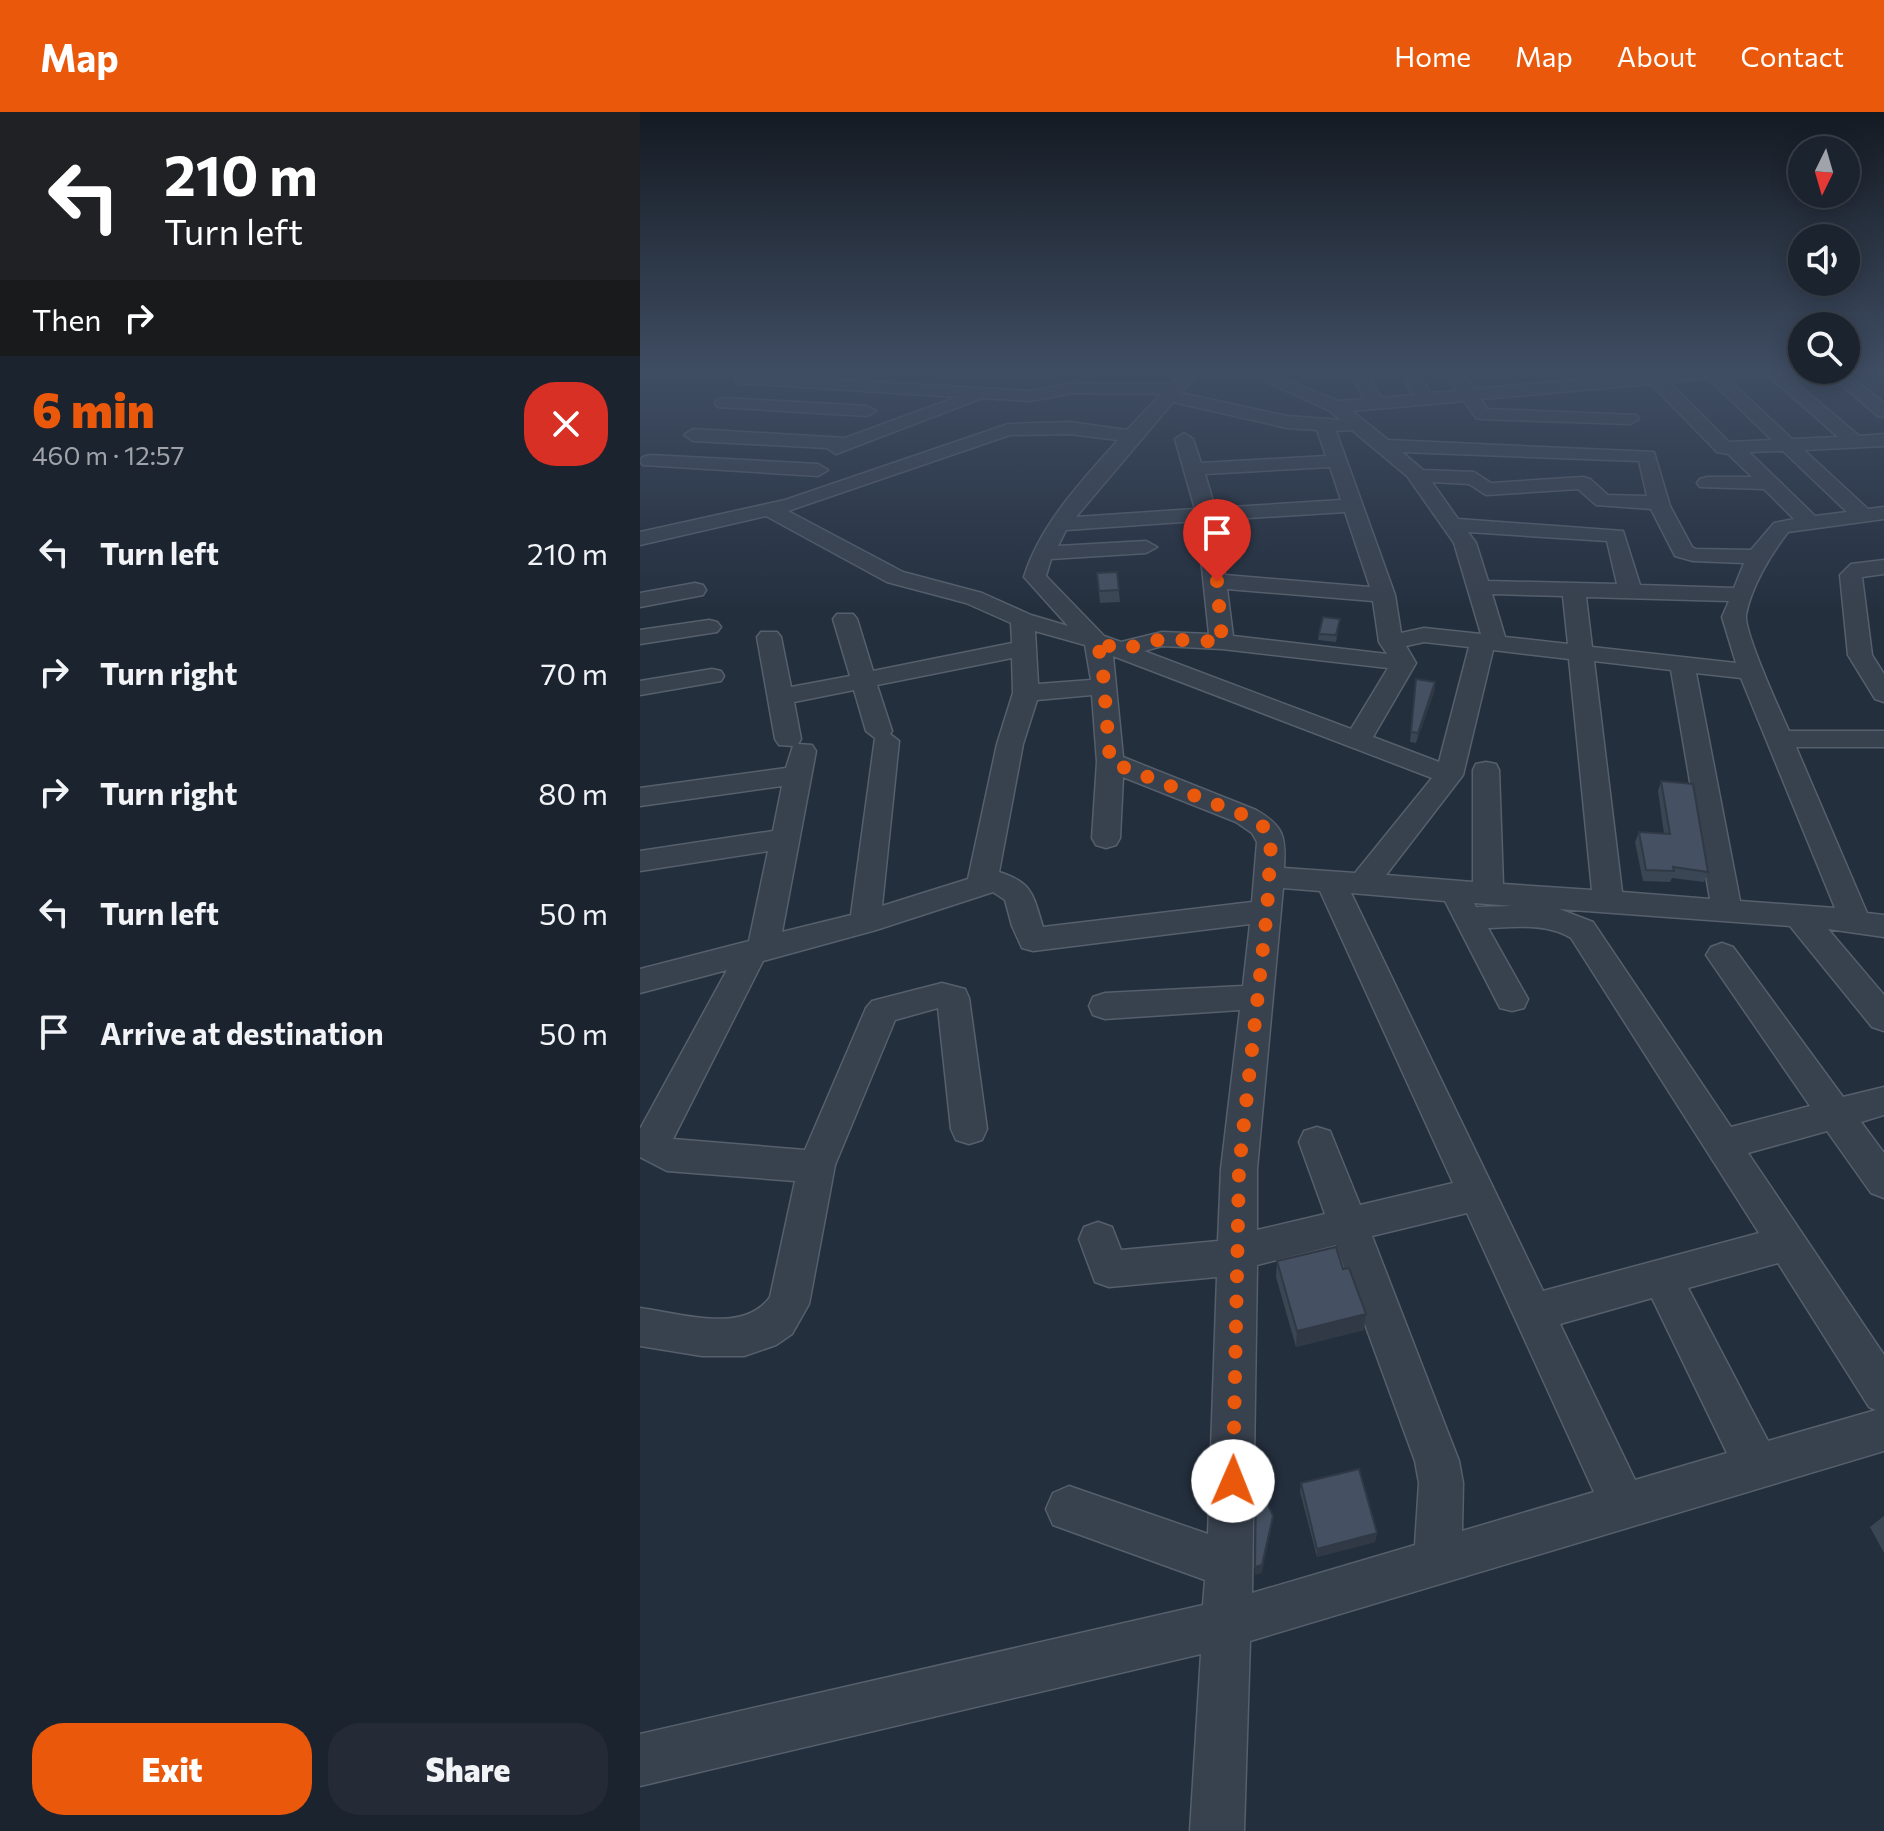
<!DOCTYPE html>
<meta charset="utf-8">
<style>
body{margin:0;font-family:Commissioner,sans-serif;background:#242b36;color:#f1f3f6;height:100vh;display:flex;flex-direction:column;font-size:30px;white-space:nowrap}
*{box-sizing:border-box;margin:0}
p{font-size:26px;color:#a0a4aa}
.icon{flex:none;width:44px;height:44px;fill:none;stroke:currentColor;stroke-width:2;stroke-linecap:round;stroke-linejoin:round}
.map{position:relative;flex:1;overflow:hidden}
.side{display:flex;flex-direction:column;background:#1b232e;width:640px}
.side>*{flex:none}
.guide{background:#202124;color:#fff;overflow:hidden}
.needle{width:52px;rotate:185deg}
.fabs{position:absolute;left:1148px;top:24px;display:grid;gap:16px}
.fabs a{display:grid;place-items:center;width:72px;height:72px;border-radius:50%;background:#1b232e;box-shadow:0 4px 20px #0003,0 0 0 2px #39404a;font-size:40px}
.pin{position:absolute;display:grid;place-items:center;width:68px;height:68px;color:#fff;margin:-82px -34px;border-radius:50% 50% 50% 0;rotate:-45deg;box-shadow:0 0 8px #0007}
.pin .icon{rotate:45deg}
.me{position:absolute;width:88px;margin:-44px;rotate:1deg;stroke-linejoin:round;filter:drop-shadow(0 0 6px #0008)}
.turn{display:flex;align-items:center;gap:28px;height:168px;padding:0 32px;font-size:36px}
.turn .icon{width:104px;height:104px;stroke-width:2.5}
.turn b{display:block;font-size:56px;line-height:68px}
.then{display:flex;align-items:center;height:76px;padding:0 32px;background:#0003;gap:16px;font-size:30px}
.round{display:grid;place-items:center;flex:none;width:84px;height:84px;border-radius:32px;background:#242b36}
.summary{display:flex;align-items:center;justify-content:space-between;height:136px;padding:0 32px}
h1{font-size:48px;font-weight:800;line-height:60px;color:#ea580c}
.button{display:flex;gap:16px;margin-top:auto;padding:16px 32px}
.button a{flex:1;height:92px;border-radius:32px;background:#ea580c;color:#fff;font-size:32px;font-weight:800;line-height:92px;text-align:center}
.button a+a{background:#242b36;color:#f1f3f6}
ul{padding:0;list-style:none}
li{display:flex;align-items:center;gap:24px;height:120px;padding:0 32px}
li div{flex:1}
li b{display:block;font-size:30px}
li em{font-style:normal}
header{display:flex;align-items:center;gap:48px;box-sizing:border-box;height:112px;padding:0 40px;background:#ea580c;color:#fff}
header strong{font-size:38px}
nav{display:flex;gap:44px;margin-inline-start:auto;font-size:28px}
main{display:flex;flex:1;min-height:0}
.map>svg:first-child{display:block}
</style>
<header>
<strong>Map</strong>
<nav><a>Home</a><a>Map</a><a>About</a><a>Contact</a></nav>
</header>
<main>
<section class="side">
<div class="guide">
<div class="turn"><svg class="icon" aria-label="left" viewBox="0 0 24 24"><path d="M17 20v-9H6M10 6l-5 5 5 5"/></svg><div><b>210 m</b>Turn left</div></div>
<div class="then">Then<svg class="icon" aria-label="right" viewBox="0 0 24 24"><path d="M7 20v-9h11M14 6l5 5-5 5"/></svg></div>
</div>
<div class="summary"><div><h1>6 min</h1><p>460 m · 12:57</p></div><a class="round" style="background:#d93025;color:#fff"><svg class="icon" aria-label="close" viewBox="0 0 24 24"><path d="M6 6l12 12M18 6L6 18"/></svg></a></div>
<ul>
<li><svg class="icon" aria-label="left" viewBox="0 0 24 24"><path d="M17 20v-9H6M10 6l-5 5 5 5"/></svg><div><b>Turn left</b></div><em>210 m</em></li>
<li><svg class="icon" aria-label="right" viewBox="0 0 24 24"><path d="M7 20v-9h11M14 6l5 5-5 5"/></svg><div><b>Turn right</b></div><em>70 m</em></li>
<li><svg class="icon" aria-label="right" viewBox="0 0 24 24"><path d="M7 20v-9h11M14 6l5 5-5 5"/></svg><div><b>Turn right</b></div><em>80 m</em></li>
<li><svg class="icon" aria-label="left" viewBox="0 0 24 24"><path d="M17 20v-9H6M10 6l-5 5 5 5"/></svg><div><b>Turn left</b></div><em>50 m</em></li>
<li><svg class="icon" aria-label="arrive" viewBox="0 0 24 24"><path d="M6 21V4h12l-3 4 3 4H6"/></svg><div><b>Arrive at destination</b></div><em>50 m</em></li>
</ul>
<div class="button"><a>Exit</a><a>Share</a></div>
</section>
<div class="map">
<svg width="1244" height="1719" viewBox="0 0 1244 1719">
<rect width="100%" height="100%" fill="#242f3e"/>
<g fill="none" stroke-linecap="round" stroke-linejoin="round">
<g stroke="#565f6c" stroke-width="3">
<g id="minor">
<path d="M544,258H562L541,281L647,304L701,308L690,299L601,258H624L698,289L724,287L710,258H726L741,286L773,283L760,258H776L790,281L817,279L804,258H820L834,277L1001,262L999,258L1019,260L1111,258L1109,262L1086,265L1152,327L1198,325L1122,258H1141L1219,324L1244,322V334L1164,338L1228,397L1244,395V407L1148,420C1131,442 1111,475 1106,503C1104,520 1140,599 1149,619H1244V635H1156L1227,801L1244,803V825L1188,817L1244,883V919L1232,915L1150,814L919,797L953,810L1091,1015L1170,994L1066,843L1071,835L1082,831L1093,835L1203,985L1244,975V1003L1221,1010L1244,1041V1086L1231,1081L1187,1019L1108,1041L1244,1243V1339L610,1529L604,1719H550L561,1542L0,1674V1622L563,1493L565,1468L413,1413L406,1397L413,1381L429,1374L568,1422L577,1165L469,1175L455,1170L439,1127L444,1115L458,1110L472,1115L481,1138L578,1129L581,1057L600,898L465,907L453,903L449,894L453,885L465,881L603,874L610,812L393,839L382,836L372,814L365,788L353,780L236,818L123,849L33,1027L165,1038L226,896L232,889L302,871L325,877L329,886L347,1017L342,1028L329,1032L316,1028L311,1017L298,896L255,908L195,1053L169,1192L152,1222L136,1233L104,1244H62L0,1234V1196C40,1201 103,1223 130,1185L155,1069L27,1059L0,1045V1017L87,858L0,881V857L109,829L128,739L0,759V739L133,719L142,674L0,694V676L146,656L153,634L139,633L135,627L117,525L121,520H137L141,525L151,575L210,564L193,507L197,502H213L217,507L233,559L372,531L371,511L326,491L247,470L126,404L0,433V420L145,388L368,312L429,310L487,318L521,282L433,281L389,289L342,286L196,342L187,336L53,329L44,323L53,317L205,326L317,285L97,271L94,267L97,263L103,262L389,279L433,271L531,272ZM1068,266L1132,328L1089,330L1029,270ZM1011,272L1077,340L1088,342L1112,365H1067L1060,367L1057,371L1060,375L1124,377L1154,407L1134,411L1111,438L1056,437L1052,435L1030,394L1014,340L748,328L712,299L824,289L836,306L842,307L990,312L999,307L996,303L847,297L841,287ZM533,290L647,316L677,318L686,344L561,351L553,327L544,321L535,327L555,397L436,405ZM712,318L767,364L814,431L841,522L784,516L761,521L755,483L696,319ZM429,322L478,328C442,369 400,412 384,465L428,514L391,503L342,481L263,460L148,399L370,323ZM1143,339L1207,400L1175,404L1109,340ZM762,340L999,349L1007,384L968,383L950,367L943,365L851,371L834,360L783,358ZM690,355L701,388L575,396L565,362ZM792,370L829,372L846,383L938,377L956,393L1011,397L1035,444L1053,449L1104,451L1094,476L1000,473L983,419L818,407ZM705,400L730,475L585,463L578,408ZM557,409L569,522L522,520L481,530L464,524L406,464L411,447L506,441L517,435L506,429L418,434L426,418ZM828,420L967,429L977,472L848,469L836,431ZM587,477L733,489L739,530L747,542L593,524ZM852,482L923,484L928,532L865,525ZM946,485L1089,489L1082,505L1096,551L952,535ZM395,519L445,533L451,568L398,572ZM784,530L829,535L799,650L733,625L776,551L766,534ZM522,534L582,537L748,556L711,617L504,539ZM853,538L929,547L952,778L863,772L859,658L856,652L846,650L836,652L833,658V770L746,763L823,663ZM473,544L792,666L715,761L644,756C646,725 644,714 616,698L483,645ZM372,546L373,581L357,632L328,767L242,794L259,629L250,622L252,619L237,573ZM954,549L1031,558L1070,787L982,780ZM1056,561L1101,566L1195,796L1100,789ZM214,578L226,619L235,626L211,803L142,820L176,639L172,633L158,632L161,627L154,590ZM452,583L457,650L452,726L456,733L466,736L476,733L480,726L483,665L596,710L612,721L617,730L612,790L403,815C393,784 394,771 359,760L383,632L397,588ZM643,776L680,779L813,1071L720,1093L690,1019L677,1015L664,1019L659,1030L685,1102L617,1118V1057ZM711,781L805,789L860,896L872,899L884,896L888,887L848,816C876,815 907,811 931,826L1119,1121L903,1179ZM834,791L873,794L836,795ZM827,1101L954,1380L822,1419L823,1371L819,1349L732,1124ZM696,1133L775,1349L779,1371L775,1433L612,1481L617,1153ZM1138,1151L1229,1295L1236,1298L1128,1329L1048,1176ZM1012,1186L1087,1341L995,1368L920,1212Z"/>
<polygon points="661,258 681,258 682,259 673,264"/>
<polygon points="1184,258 1203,258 1244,291 1244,305 1238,304"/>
<polygon points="84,286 227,294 236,299 227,304 78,295 75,291 78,287"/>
<polygon points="10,343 178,352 188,358 178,364 3,353 0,349 3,345"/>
<polygon points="1244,448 1244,462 1222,465 1232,543 1244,562 1244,590 1235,587 1208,543 1200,463 1211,452"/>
<polygon points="55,471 63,473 66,478 63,483 0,495 0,481"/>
<polygon points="69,508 77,510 81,515 77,520 0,532 0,518"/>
<polygon points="72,557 81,559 84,564 81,569 0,583 0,569"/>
</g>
</g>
<use href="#minor" fill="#38414e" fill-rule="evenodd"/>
</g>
<g fill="#3b4654">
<polygon points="477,460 480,490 460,491 457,461"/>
<polygon points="699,513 696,530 678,528 679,522"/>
<polygon points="776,567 795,570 794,580 776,631 770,630"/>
<polygon points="1021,669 1068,760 1064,770 1032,766 1030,770 1003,769 995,730 999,720 1024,721 1018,679"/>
<polygon points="637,1149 724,1218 656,1235 636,1165"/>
<polygon points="661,1371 737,1421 735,1430 677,1445 660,1380"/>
<polygon points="1244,1404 1244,1441 1230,1415"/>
</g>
<g fill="#303945">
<polygon points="795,570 794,580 776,631 778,621"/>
<polygon points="726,1202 724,1218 656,1235 657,1219"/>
<polygon points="633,1404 632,1413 622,1461 615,1463 615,1455"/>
<polygon points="737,1421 735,1430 677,1445 677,1437"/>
</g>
<g fill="#455162" stroke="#303945" stroke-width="2">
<polygon points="477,460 479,478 459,479 457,461"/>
<polygon points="683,505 700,507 696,523 679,522"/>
<polygon points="776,567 795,570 778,621 771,620"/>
<polygon points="1021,669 1053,672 1068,760 1033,755 1034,759 1006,758 999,720 1030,722"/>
<polygon points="696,1135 703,1157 709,1156 726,1202 657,1219 637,1149"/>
<polygon points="719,1357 737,1421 677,1437 661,1371"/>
<polygon points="623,1381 633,1404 622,1453 615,1455 616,1383"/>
</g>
<linearGradient id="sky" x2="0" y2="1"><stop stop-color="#141a22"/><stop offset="0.52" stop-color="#3f4d63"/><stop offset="1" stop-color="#3f4d63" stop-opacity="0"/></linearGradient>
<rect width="1244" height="499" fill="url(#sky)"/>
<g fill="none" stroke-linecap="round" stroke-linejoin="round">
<polyline stroke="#ea580c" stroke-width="14" stroke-dasharray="0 25.2" points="577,469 582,530 522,527 480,538 456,529 462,548 470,650 606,704 624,715 631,730 627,799 599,1057 593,1369"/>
</g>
</svg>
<div class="fabs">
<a><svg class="needle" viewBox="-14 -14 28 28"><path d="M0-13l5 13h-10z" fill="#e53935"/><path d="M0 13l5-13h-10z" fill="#a0a4aa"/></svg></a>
<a><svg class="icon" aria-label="sound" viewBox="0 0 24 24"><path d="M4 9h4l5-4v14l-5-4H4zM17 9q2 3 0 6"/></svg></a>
<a><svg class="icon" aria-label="search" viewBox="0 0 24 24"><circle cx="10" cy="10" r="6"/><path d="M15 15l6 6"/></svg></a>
</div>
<div class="pin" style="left:577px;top:469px;background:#d93025"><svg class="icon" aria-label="arrive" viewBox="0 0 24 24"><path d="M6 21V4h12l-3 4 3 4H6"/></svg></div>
<svg class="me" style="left:593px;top:1369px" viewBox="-20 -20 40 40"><circle r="19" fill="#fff"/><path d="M0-13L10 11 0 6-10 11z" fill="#ea580c"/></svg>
</div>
</main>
